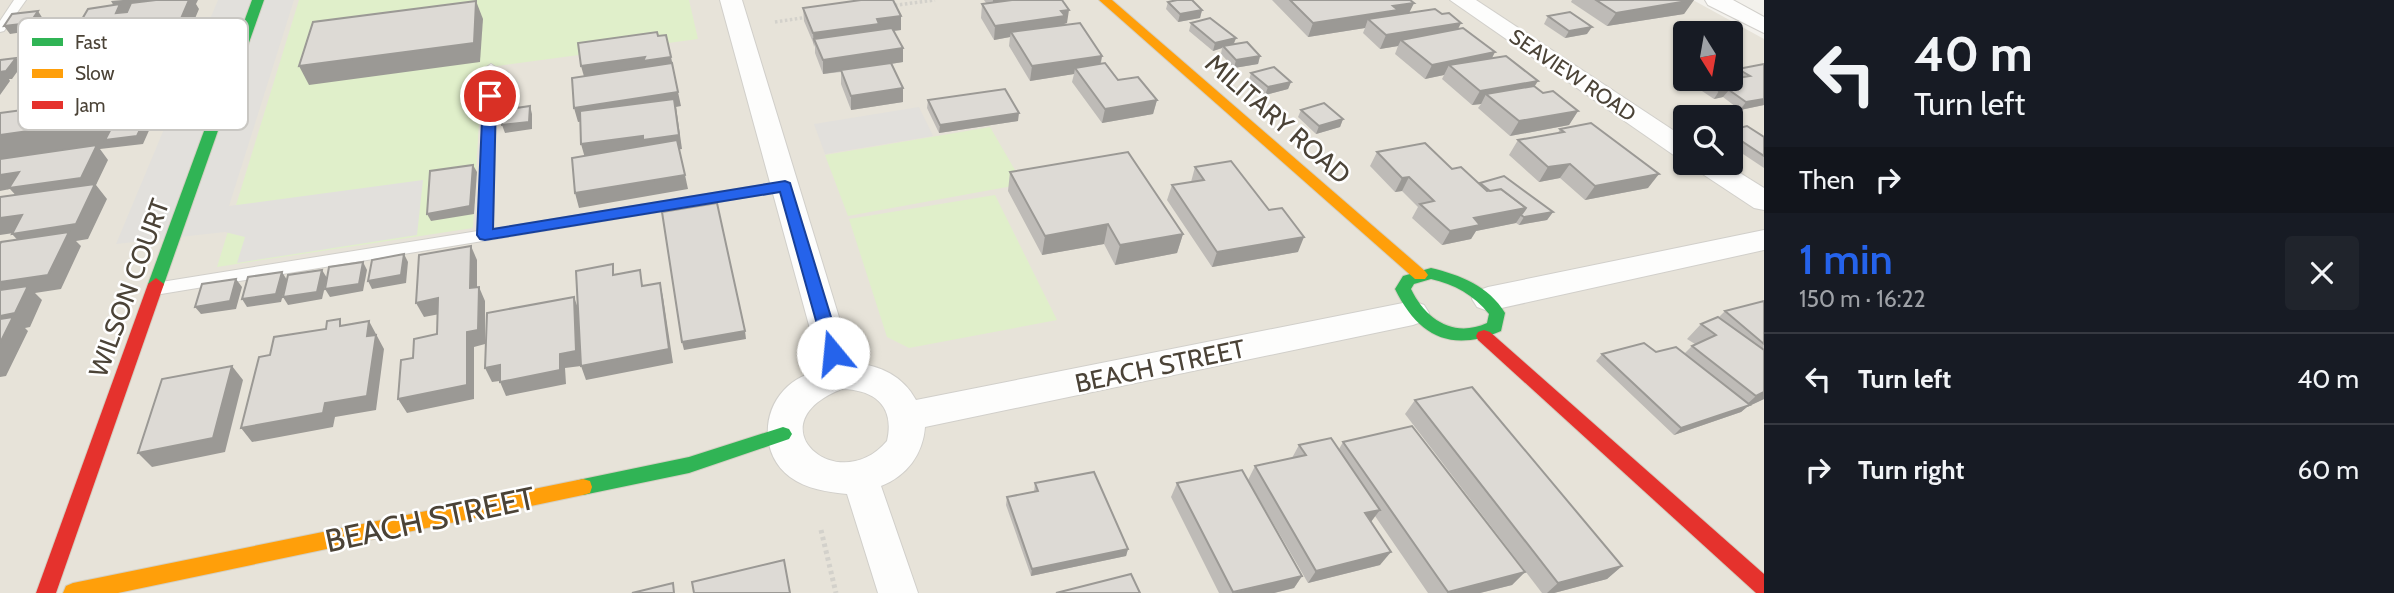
<!DOCTYPE html>
<meta charset="utf-8">
<style>
body{margin:0;font-family:Cabin,sans-serif;background:#20242c;color:#f1f3f6;height:100vh;display:flex;flex-direction:column;font-size:26px;white-space:nowrap}
*{box-sizing:border-box;margin:0}
p{font-size:23px;color:#9ea1a6}
.icon{flex:none;width:38px;height:38px;fill:none;stroke:currentColor;stroke-width:2;stroke-linecap:round;stroke-linejoin:round}
.map{position:relative;flex:1;overflow:hidden}
.drawer{display:flex;flex-direction:column;background:#171b24;width:630px}
.drawer>*{flex:none}
.hud{background:#171b24;color:#f1f3f6;overflow:hidden}
.needle{width:46px;rotate:169deg}
.fabs{position:absolute;left:1673px;top:21px;display:grid;gap:14px}
.fabs a{display:grid;place-items:center;width:70px;height:70px;border-radius:7px;background:#171b24;box-shadow:0 2px 5px #0004;font-size:35px}
.pin{position:absolute;display:grid;place-items:center;width:60px;height:60px;color:#fff;margin:-30px;border:4px solid #fff;border-radius:50%;box-shadow:0 2px 7px #0007}
.me{position:absolute;width:77px;margin:-38px;rotate:343deg;stroke-linejoin:round;filter:drop-shadow(0 0 5px #0008)}
.turn{display:flex;align-items:center;gap:24px;height:147px;padding:0 35px;font-size:32px}
.turn .icon{width:91px;height:91px;stroke-width:2.5}
.turn b{display:block;font-size:49px;line-height:60px}
.then{display:flex;align-items:center;height:66px;padding:0 35px;background:#0003;gap:14px;font-size:26px}
.round{display:grid;place-items:center;flex:none;width:74px;height:74px;border-radius:7px;background:#20242c}
.headline{display:flex;align-items:center;justify-content:space-between;height:119px;padding:0 35px}
h1{font-size:42px;font-weight:600;line-height:52px;color:#2563eb}
ul{padding:0;list-style:none}
li{display:flex;align-items:center;gap:21px;height:91px;padding:0 35px;border-top:2px solid #363941}
li div{flex:1}
li b{display:block;font-size:26px}
li em{font-style:normal}
main{display:flex;flex:1;min-height:0}
.map>svg:first-child{display:block}
</style>
<main>
<div class="map">
<svg width="1764" height="593" viewBox="0 0 1764 593">
<rect width="100%" height="100%" fill="#f3f1ec"/>
<path fill="#e7e3d9" fill-rule="evenodd" d="M0,0H1693L1764,39V593H0ZM1685,33H1731V79H1685ZM1685,117H1731V163H1685Z"/>
<g fill="#e0efca">
<polygon points="299,0 689,0 698,39 482,68 473,228 217,267"/>
<polygon points="990,127 1023,184 848,216 825,155"/>
<polygon points="995,195 1057,320 909,348 887,337 849,219"/>
</g>
<g fill="#e2e0dc">
<polygon points="218,0 294,0 229,206 423,180 417,235 237,263 245,237 225,232 116,244"/>
<polygon points="919,107 933,136 825,154 814,124"/>
</g>
<g fill="none" stroke-linecap="round" stroke-linejoin="round">
<g stroke="#d1cfca" stroke-width="2">
<g id="lane">
<polygon points="14,0 26,0 4,31 0,32 0,21"/>
<polygon points="491,64 497,68 493,229 785,181 792,186 785,191 155,295 149,293 147,289 155,283 478,231 485,68"/>
</g>
</g>
<g stroke="#d1cfca" stroke-width="2">
<g id="street">
<path d="M720,0H742L853,363C880,365 903,376 916,400L1413,301L1424,305L1429,313L1424,321L1413,325L925,427C923,454 907,476 881,486L918,593H878L847,494C828,492 806,489 790,477C762,456 761,415 784,390C794,379 807,374 821,369ZM842,389C875,390 895,406 887,441C838,499 752,424 842,389Z"/>
<polygon points="1450,0 1476,0 1685,138 1685,158 1675,156"/>
<polygon points="1705,0 1733,0 1764,17 1764,33 1708,5"/>
<polygon points="1691,163 1724,163 1764,188 1764,210 1754,208 1695,169"/>
<polygon points="1764,230 1764,250 1488,311 1477,307 1472,299 1477,291 1488,287"/>
</g>
</g>
<g stroke="#d3cfc2" stroke-width="2">
<g id="fast">
<polygon points="252,0 264,0 164,284 162,288 150,288 148,284"/>
<path d="M1431,268C1460,275 1489,286 1505,313L1501,331C1451,353 1418,336 1395,289L1403,276ZM1431,279C1454,284 1474,295 1489,314L1487,323C1454,338 1426,320 1411,289L1414,284Z"/>
<polygon points="783,427 789,429 792,434 789,439 689,473 583,495 576,493 574,487 576,481 583,479 689,457"/>
</g>
</g>
<g stroke="#d3cfc2" stroke-width="2">
<g id="slow">
<polygon points="1099,0 1112,0 1425,271 1428,275 1425,279 1415,279"/>
<polygon points="583,479 590,481 592,487 590,493 583,495 118,593 63,593 66,586 73,583"/>
</g>
</g>
<g stroke="#d3cfc2" stroke-width="2">
<g id="jam">
<polygon points="156,278 164,284 56,593 36,593 148,284"/>
<polygon points="1484,330 1490,332 1764,574 1764,593 1756,593 1478,340 1476,336 1478,332"/>
</g>
</g>
<g stroke="#d3d1cb" stroke-width="3.5" stroke-dasharray="2.5 2.5" stroke-linecap="butt">
<polyline points="890,6 935,0"/>
<polyline points="775,22 808,17"/>
</g>
<polyline stroke="#d3d1cb" stroke-width="5" stroke-dasharray="3.5 3.5" stroke-linecap="butt" points="821,530 836,593"/>
<use href="#lane" fill="#fdfdfc" fill-rule="evenodd"/>
<use href="#street" fill="#fdfdfc" fill-rule="evenodd"/>
<use href="#fast" fill="#30b455" fill-rule="evenodd"/>
<use href="#slow" fill="#ff9f0a" fill-rule="evenodd"/>
<use href="#jam" fill="#e5322d" fill-rule="evenodd"/>
</g>
<g fill="#bebbb7">
<polygon points="984,0 1062,0 1067,23 1064,24 1063,25 1102,56 1101,64 1118,80 1157,100 1153,114 1102,123 1072,82 1074,74 1030,81 1009,46 1010,37 994,40 981,18 982,4 986,3"/>
<polygon points="1272,0 1410,0 1414,3 1409,13 1458,29 1492,58 1543,93 1578,111 1569,125 1510,136 1478,108 1481,104 1472,105 1442,79 1444,75 1425,79 1395,54 1398,46 1380,49 1363,33 1365,28 1308,37"/>
<polygon points="1572,0 1694,0 1684,14 1607,26 1571,2"/>
<polygon points="1168,2 1202,10 1200,18 1178,22 1166,9"/>
<polygon points="803,8 901,30 894,31 903,62 891,64 903,102 851,110 841,84 841,72 823,74 815,53 815,47 804,21"/>
<polygon points="1548,16 1587,34 1565,38 1544,24"/>
<polygon points="1191,23 1236,38 1234,44 1260,56 1258,64 1234,68 1221,54 1222,48 1213,51 1189,31"/>
<polygon points="1764,64 1764,105 1740,110 1723,97 1714,99 1702,91 1708,83 1736,79 1732,76 1738,69"/>
<polygon points="1251,73 1291,82 1288,89 1265,95 1249,80"/>
<polygon points="928,100 1018,121 939,133 927,108"/>
<polygon points="1301,110 1343,119 1340,127 1316,134 1298,117"/>
<polygon points="1560,129 1648,188 1585,200 1560,178 1539,182 1509,155 1518,140 1558,133"/>
<polygon points="1731,130 1764,137 1764,168 1731,146"/>
<polygon points="1377,152 1452,169 1479,184 1480,183 1553,212 1547,220 1519,225 1516,223 1476,231 1471,239 1442,245 1412,218 1418,207 1402,191 1395,192 1370,166"/>
<polygon points="1195,167 1269,210 1298,252 1212,267 1167,200 1172,185 1191,182"/>
<polygon points="1010,172 1183,234 1177,253 1115,265 1104,244 1042,255 1008,191"/>
<polygon points="1764,301 1764,399 1747,407 1741,412 1674,435 1596,361 1602,354 1656,352 1684,354 1692,346 1695,344 1687,339 1701,324 1719,317 1725,311"/>
<polygon points="1415,400 1622,566 1607,579 1554,593 1542,593 1405,414"/>
<polygon points="1343,442 1525,572 1512,585 1480,593 1428,593 1375,516 1371,522 1380,565 1308,583 1248,480 1255,466 1292,458 1299,445 1339,449"/>
<polygon points="1035,483 1128,549 1126,556 1031,576 1006,505 1007,497 1034,492"/>
<polygon points="1177,483 1302,576 1294,588 1274,593 1219,593 1171,497"/>
</g>
<g fill="#9b9995">
<polygon points="123,0 198,0 196,4 199,9 188,35 183,36 184,38 173,66 152,69 157,77 148,98 107,103 123,125 154,100 159,108 143,144 100,149 108,160 96,185 107,199 88,239 76,241 81,246 61,289 35,293 42,300 30,327 25,328 28,331 6,376 0,377 0,282 25,248 12,234 76,224 22,202 10,189 0,191 0,135 33,113 22,99 69,80 59,66 88,40 78,26 116,13 117,11 111,1"/>
<polygon points="993,0 1019,0 992,12"/>
<polygon points="1694,0 1684,14 1607,26 1616,13"/>
<polygon points="476,1 483,19 480,62 309,85 299,66"/>
<polygon points="1414,3 1407,17 1368,19 1365,28 1308,37 1313,23 1393,6"/>
<polygon points="1069,10 1067,23 1064,24 1063,30 1011,32 1010,37 994,40 995,26"/>
<polygon points="1202,10 1200,18 1178,22 1180,14"/>
<polygon points="38,11 43,19 36,30 10,34 4,26"/>
<polygon points="901,16 901,30 814,39 814,47 813,33 877,19"/>
<polygon points="1461,23 1454,37 1401,40 1398,46 1380,49 1386,35"/>
<polygon points="1592,27 1587,34 1565,38 1569,31"/>
<polygon points="1236,38 1233,45 1223,46 1222,48 1213,51 1215,43"/>
<polygon points="903,48 903,62 823,74 823,60"/>
<polygon points="1495,52 1488,66 1449,65 1444,75 1425,79 1432,65"/>
<polygon points="1102,56 1099,70 1075,68 1074,74 1030,81 1032,66"/>
<polygon points="1260,56 1258,64 1234,68 1236,60"/>
<polygon points="645,57 671,57 674,71 585,80 581,66"/>
<polygon points="16,58 22,65 12,79 9,79 10,81 0,95 0,72"/>
<polygon points="1538,81 1529,95 1486,94 1481,104 1472,105 1480,91"/>
<polygon points="1291,82 1288,89 1265,95 1268,87"/>
<polygon points="903,88 903,102 851,110 851,96"/>
<polygon points="1729,90 1723,97 1714,99 1719,91"/>
<polygon points="678,92 681,106 676,107 682,149 646,154 585,158 581,144 675,107 578,122 574,108"/>
<polygon points="1764,99 1764,105 1740,110 1746,102"/>
<polygon points="1157,100 1153,114 1102,123 1105,109"/>
<polygon points="530,106 532,114 532,129 505,133 502,125"/>
<polygon points="1578,111 1569,125 1510,136 1519,121"/>
<polygon points="1019,113 1018,121 939,133 940,125"/>
<polygon points="1343,119 1340,127 1316,134 1319,126"/>
<polygon points="1570,164 1560,178 1539,182 1548,167"/>
<polygon points="473,165 477,172 474,214 431,221 427,214"/>
<polygon points="1659,174 1648,188 1585,200 1595,186"/>
<polygon points="685,175 688,189 579,208 575,193"/>
<polygon points="1409,177 1402,191 1395,192 1402,178"/>
<polygon points="1526,208 1516,223 1476,231 1471,239 1442,245 1450,231 1474,218"/>
<polygon points="1553,212 1547,220 1519,225 1524,217"/>
<polygon points="22,215 34,230 0,235 0,218"/>
<polygon points="1108,224 1104,244 1042,255 1045,236"/>
<polygon points="1183,234 1177,253 1115,265 1120,245"/>
<polygon points="1304,237 1298,252 1212,267 1217,252"/>
<polygon points="471,246 477,260 477,303 470,288"/>
<polygon points="404,254 408,262 406,283 372,289 368,281"/>
<polygon points="363,262 367,270 363,291 330,297 325,289"/>
<polygon points="322,270 327,278 322,299 288,305 283,297"/>
<polygon points="282,272 287,280 281,302 247,307 242,299"/>
<polygon points="236,279 242,287 236,309 201,314 195,307"/>
<polygon points="660,283 663,297 673,363 586,380 581,366"/>
<polygon points="479,287 485,301 485,344 474,347 474,399 407,413 398,399 467,332"/>
<polygon points="574,297 579,311 581,366 565,368 566,384 506,396 500,382 560,354"/>
<polygon points="438,298 445,313 424,317 416,303"/>
<polygon points="369,321 384,349 376,410 335,417 333,427 252,442 241,428 325,403 367,336"/>
<polygon points="745,331 746,339 684,350 682,342"/>
<polygon points="500,365 507,380 492,382 485,368"/>
<polygon points="232,366 243,380 225,452 152,467 138,453"/>
<polygon points="1764,392 1764,399 1747,407 1741,412 1674,435 1681,428 1744,407 1756,396"/>
<polygon points="1380,510 1370,523 1365,513"/>
<polygon points="1128,549 1126,556 1031,576 1032,569"/>
<polygon points="1391,552 1380,565 1308,583 1316,571"/>
<polygon points="1622,566 1607,579 1554,593 1547,593 1558,583"/>
<polygon points="1525,572 1512,585 1480,593 1447,593"/>
<polygon points="1302,576 1294,588 1274,593 1232,593"/>
</g>
<g fill="#dddad5" stroke="#9b9995" stroke-width="2">
<polygon points="156,0 189,0 180,21 104,31 109,22 78,26 88,9 120,4 116,13 127,12 131,3"/>
<polygon points="861,0 893,0 901,16 877,19 879,24 813,33 803,8"/>
<polygon points="1012,0 1062,0 1069,10 1061,11 1065,16 995,26 982,4"/>
<polygon points="1177,0 1192,0 1202,10 1180,14 1168,2"/>
<polygon points="1290,0 1410,0 1414,3 1393,6 1398,10 1313,23"/>
<polygon points="1596,0 1693,0 1616,13"/>
<polygon points="476,1 474,43 299,66 313,22"/>
<polygon points="1435,9 1442,14 1449,13 1461,23 1386,35 1368,19"/>
<polygon points="38,11 30,23 4,26 12,14"/>
<polygon points="1570,12 1592,27 1569,31 1548,16"/>
<polygon points="1210,18 1236,38 1215,43 1191,23"/>
<polygon points="1080,23 1102,56 1032,66 1011,32"/>
<polygon points="892,28 903,48 823,60 814,39"/>
<polygon points="1463,28 1495,52 1432,65 1401,40"/>
<polygon points="657,32 658,36 666,35 671,57 643,61 645,57 581,66 578,43"/>
<polygon points="1247,42 1260,56 1236,60 1223,46"/>
<polygon points="1506,56 1538,81 1480,91 1449,65"/>
<polygon points="16,58 6,71 0,72 0,60"/>
<polygon points="672,63 678,92 574,108 572,78"/>
<polygon points="891,63 903,88 851,96 841,70"/>
<polygon points="1105,63 1118,80 1138,77 1157,100 1105,109 1075,68"/>
<polygon points="1764,64 1764,99 1746,102 1729,90 1719,91 1708,83 1750,76 1738,69"/>
<polygon points="1274,67 1291,82 1268,87 1251,73"/>
<polygon points="1534,86 1543,93 1553,91 1578,111 1519,121 1486,94"/>
<polygon points="1005,89 1019,113 940,125 928,100"/>
<polygon points="105,99 92,122 0,135 0,113"/>
<polygon points="674,99 679,135 643,140 643,136 581,144 580,111"/>
<polygon points="154,100 137,136 105,140 124,104"/>
<polygon points="1324,103 1343,119 1319,126 1301,110"/>
<polygon points="530,106 529,122 502,125 502,110"/>
<polygon points="1591,123 1659,174 1595,186 1570,164 1548,167 1518,140 1564,132 1560,129"/>
<polygon points="1747,126 1764,137 1764,156 1731,134 1731,130"/>
<polygon points="677,140 685,175 575,193 572,158"/>
<polygon points="1425,143 1452,169 1461,167 1487,191 1501,189 1526,208 1474,218 1480,225 1450,231 1420,204 1434,201 1409,177 1402,178 1377,152"/>
<polygon points="97,145 81,178 9,188 19,172 0,175 0,159"/>
<polygon points="1128,152 1183,234 1120,245 1108,224 1045,236 1010,172"/>
<polygon points="1231,161 1269,210 1282,208 1304,237 1217,252 1172,185 1204,180 1195,167"/>
<polygon points="473,165 470,206 427,214 430,171"/>
<polygon points="1504,176 1553,212 1524,217 1521,215 1526,208 1501,189 1490,191 1480,183"/>
<polygon points="95,184 76,224 12,234 22,215 0,218 0,197"/>
<polygon points="717,203 745,331 682,342 662,212"/>
<polygon points="69,232 48,275 0,282 0,244 1,242"/>
<polygon points="471,246 470,288 479,287 478,330 467,332 467,385 398,399 401,360 413,358 414,339 437,334 438,298 416,303 419,255"/>
<polygon points="404,254 401,275 368,281 372,260"/>
<polygon points="363,262 359,284 325,289 329,267"/>
<polygon points="613,264 613,275 640,270 642,286 660,283 669,349 581,366 576,271"/>
<polygon points="322,270 317,292 283,297 288,275"/>
<polygon points="282,272 276,294 242,299 248,277"/>
<polygon points="236,279 230,301 195,307 202,284"/>
<polygon points="28,286 15,313 0,316 0,290"/>
<polygon points="574,297 576,351 560,354 560,370 500,382 500,365 485,368 487,313"/>
<polygon points="1764,301 1764,344 1725,311"/>
<polygon points="13,317 0,343 0,319"/>
<polygon points="1718,317 1764,350 1764,392 1756,396 1692,346 1716,335 1701,324"/>
<polygon points="340,319 340,326 369,321 367,336 376,335 367,396 325,403 323,413 241,428 259,357 270,355 274,337 326,329 327,321"/>
<polygon points="1644,343 1656,352 1676,347 1750,405 1681,428 1602,354"/>
<polygon points="232,366 213,438 138,453 162,379"/>
<polygon points="1472,387 1622,566 1558,583 1415,400"/>
<polygon points="1412,426 1525,572 1448,592 1343,442"/>
<polygon points="1331,438 1380,510 1365,513 1391,552 1316,571 1255,466 1306,455 1299,445"/>
<polygon points="1242,470 1302,576 1233,592 1177,483"/>
<polygon points="1094,472 1128,549 1032,569 1007,497 1038,491 1035,483"/>
<polygon points="784,560 790,593 694,593 692,582"/>
<polygon points="1131,574 1140,593 1056,593"/>
<polygon points="673,583 674,593 632,593"/>
</g>
<polygon fill="#2563eb" stroke="#184099" stroke-width="2" points="490,92 496,96 493,229 785,181 790,183 842,353 839,357 827,357 825,353 780,192 485,240 480,239 477,235 483,96"/>
<g text-anchor="middle" dominant-baseline="central" stroke-width="5" stroke-linejoin="round" paint-order="stroke">
<g font-size="21" fill="#4b4337" stroke="#fff">
<text transform="translate(1573 75) rotate(34)">SEAVIEW ROAD</text>
</g>
<g font-size="26" fill="#4b4337" stroke="#fff">
<text transform="translate(1278 119) rotate(41)">MILITARY ROAD</text>
<text transform="translate(129 288) rotate(-70)">WILSON COURT</text>
<text transform="translate(1160 366) rotate(-12)">BEACH STREET</text>
</g>
<g font-size="32" fill="#4b4337" stroke="#fff">
<text transform="translate(430 519) rotate(-12)">BEACH STREET</text>
</g>
</g>
<rect x="18" y="18" width="230" height="112" rx="10" fill="#fff" stroke="#c9c7c3" stroke-width="2"/>
<rect x="32" y="38" width="31" height="8" fill="#30b455"/>
<rect x="32" y="69" width="31" height="9" fill="#ff9f0a"/>
<rect x="32" y="101" width="31" height="8" fill="#e5322d"/>
<g font-size="19" fill="#4b4337">
<text x="75" y="49">Fast</text>
<text x="75" y="80">Slow</text>
<text x="75" y="112">Jam</text>
</g>
</svg>
<div class="fabs">
<a><svg class="needle" viewBox="-14 -14 28 28"><path d="M0-13l5 13h-10z" fill="#e53935"/><path d="M0 13l5-13h-10z" fill="#9ea1a6"/></svg></a>
<a><svg class="icon" aria-label="search" viewBox="0 0 24 24"><circle cx="10" cy="10" r="6"/><path d="M15 15l6 6"/></svg></a>
</div>
<div class="pin" style="left:490px;top:96px;background:#d93025"><svg class="icon" aria-label="arrive" viewBox="0 0 24 24"><path d="M6 21V4h12l-3 4 3 4H6"/></svg></div>
<svg class="me" style="left:833px;top:353px" viewBox="-20 -20 40 40"><circle r="19" fill="#fff"/><path d="M0-13L10 11 0 6-10 11z" fill="#2563eb"/></svg>
</div>
<section class="drawer">
<div class="hud">
<div class="turn"><svg class="icon" aria-label="left" viewBox="0 0 24 24"><path d="M17 20v-9H6M10 6l-5 5 5 5"/></svg><div><b>40 m</b>Turn left</div></div>
<div class="then">Then<svg class="icon" aria-label="right" viewBox="0 0 24 24"><path d="M7 20v-9h11M14 6l5 5-5 5"/></svg></div>
</div>
<div class="headline"><div><h1>1 min</h1><p>150 m · 16:22</p></div><a class="round"><svg class="icon" aria-label="close" viewBox="0 0 24 24"><path d="M6 6l12 12M18 6L6 18"/></svg></a></div>
<ul>
<li><svg class="icon" aria-label="left" viewBox="0 0 24 24"><path d="M17 20v-9H6M10 6l-5 5 5 5"/></svg><div><b>Turn left</b></div><em>40 m</em></li>
<li><svg class="icon" aria-label="right" viewBox="0 0 24 24"><path d="M7 20v-9h11M14 6l5 5-5 5"/></svg><div><b>Turn right</b></div><em>60 m</em></li>
</ul>
</section>
</main>
